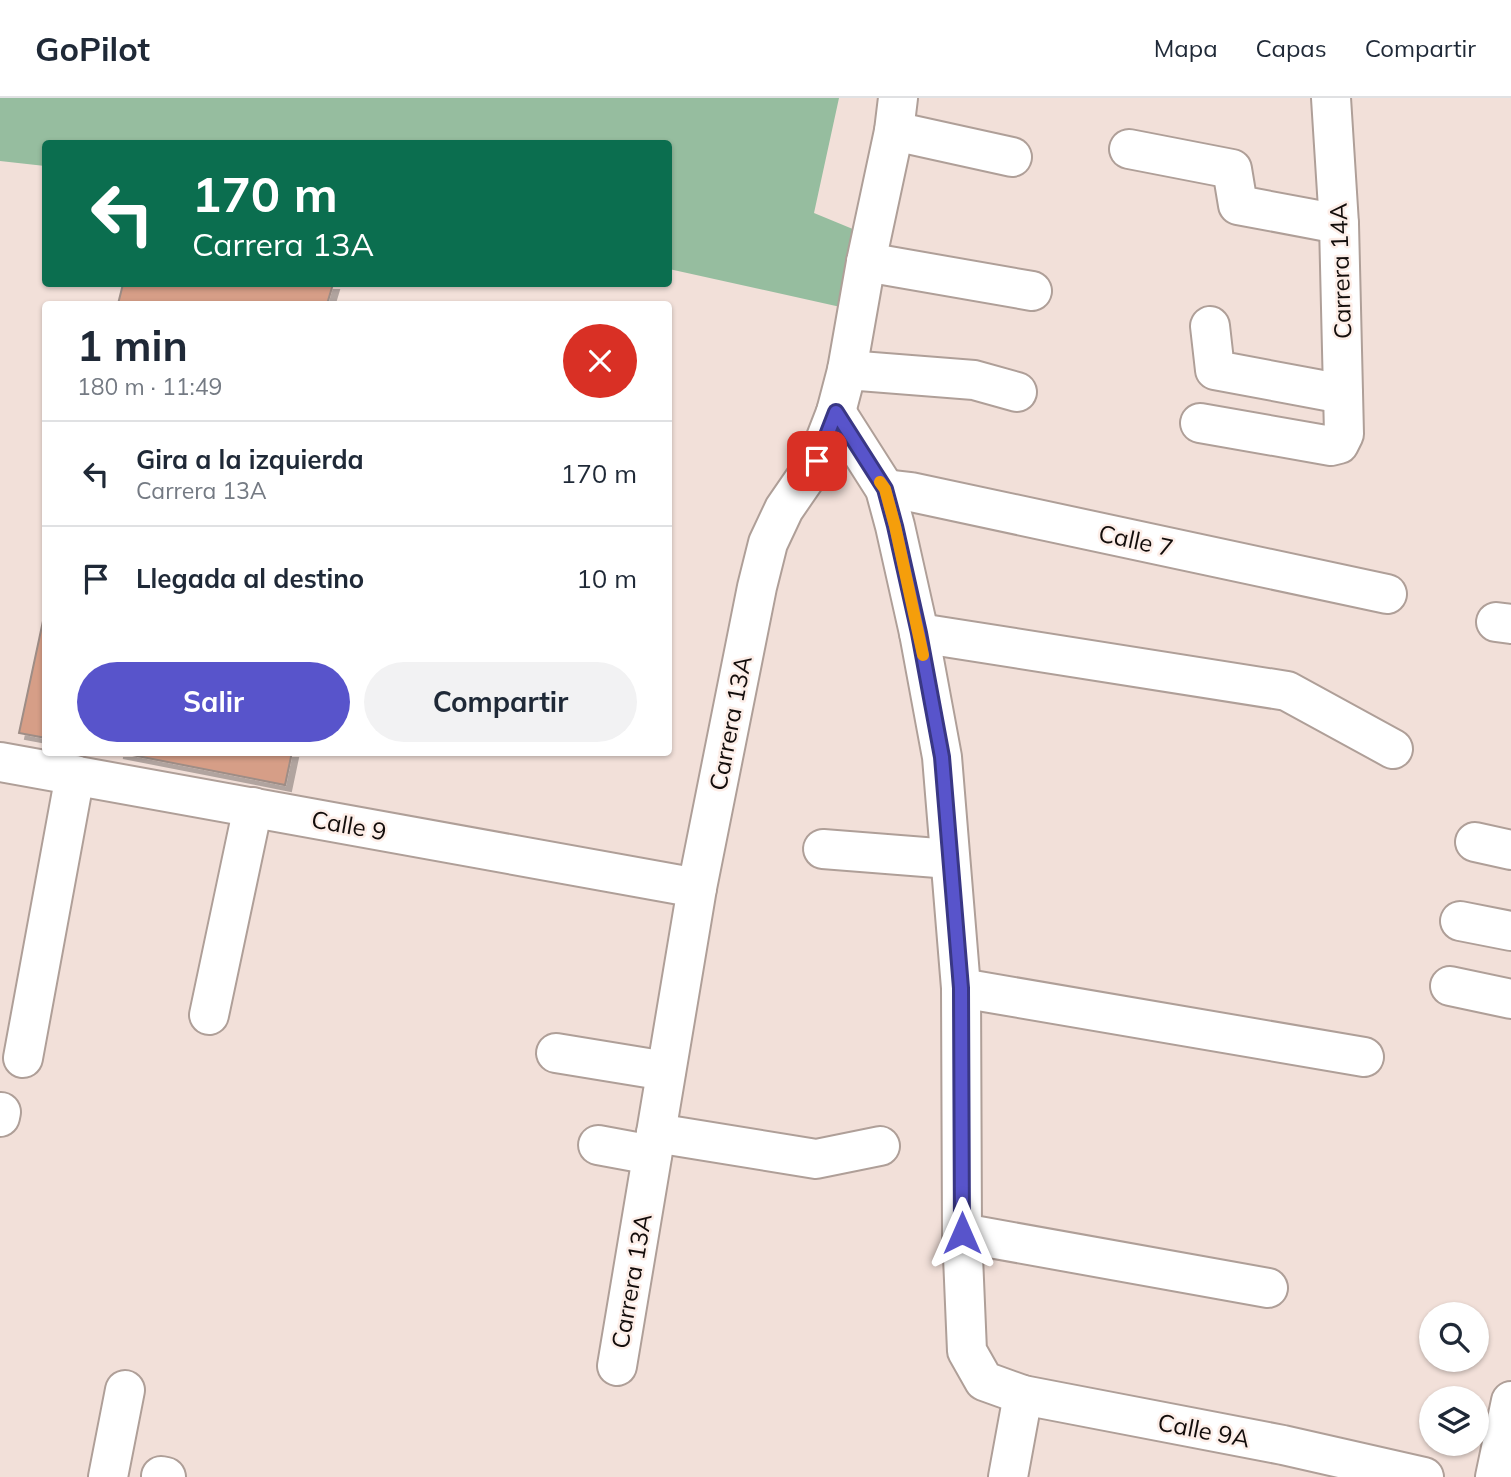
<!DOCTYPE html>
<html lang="es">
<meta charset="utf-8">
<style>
body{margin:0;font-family:Mulish,sans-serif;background:#f2f2f3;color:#1f2937;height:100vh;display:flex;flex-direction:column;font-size:26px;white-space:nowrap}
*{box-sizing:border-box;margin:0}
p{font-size:23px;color:#747a83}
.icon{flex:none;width:38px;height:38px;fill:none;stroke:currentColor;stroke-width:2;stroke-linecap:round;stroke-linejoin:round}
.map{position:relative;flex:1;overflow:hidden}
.side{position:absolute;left:42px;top:203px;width:630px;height:455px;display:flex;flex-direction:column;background:#fff;border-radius:7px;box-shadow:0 2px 5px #0004}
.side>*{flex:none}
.hud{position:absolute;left:42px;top:42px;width:630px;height:147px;border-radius:7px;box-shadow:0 2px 5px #0004;background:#0b6e4f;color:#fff;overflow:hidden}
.fabs{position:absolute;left:1419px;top:1204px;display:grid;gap:14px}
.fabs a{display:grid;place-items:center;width:70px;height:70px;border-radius:50%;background:#fff;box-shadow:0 2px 5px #0004;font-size:35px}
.pin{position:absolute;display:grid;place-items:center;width:60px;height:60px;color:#fff;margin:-30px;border-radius:14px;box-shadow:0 4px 10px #0006}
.me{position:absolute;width:77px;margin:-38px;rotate:0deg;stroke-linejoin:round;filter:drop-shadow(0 0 5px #0008)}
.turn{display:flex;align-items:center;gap:24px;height:147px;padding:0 35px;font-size:32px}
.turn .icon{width:91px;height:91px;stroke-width:2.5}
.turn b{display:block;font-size:49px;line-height:60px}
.round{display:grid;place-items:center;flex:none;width:74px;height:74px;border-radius:37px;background:#f2f2f3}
.overview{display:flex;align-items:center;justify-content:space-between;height:119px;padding:0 35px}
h1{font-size:42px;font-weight:700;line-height:52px}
.primary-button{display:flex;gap:14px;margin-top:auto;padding:14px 35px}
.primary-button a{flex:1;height:80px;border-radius:42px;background:#5854cb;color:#fff;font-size:28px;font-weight:700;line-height:80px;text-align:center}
.primary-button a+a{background:#f2f2f3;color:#1f2937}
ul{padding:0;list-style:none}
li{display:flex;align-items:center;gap:21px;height:105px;padding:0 35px;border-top:2px solid #e0e1e3}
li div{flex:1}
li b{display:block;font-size:26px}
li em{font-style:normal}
header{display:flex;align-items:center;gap:42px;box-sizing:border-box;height:98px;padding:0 35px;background:#fff;border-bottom:2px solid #e0e1e3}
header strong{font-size:33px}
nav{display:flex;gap:38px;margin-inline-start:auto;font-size:24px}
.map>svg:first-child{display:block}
</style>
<header>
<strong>GoPilot</strong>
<nav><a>Mapa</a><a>Capas</a><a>Compartir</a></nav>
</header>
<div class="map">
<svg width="1511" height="1379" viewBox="0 0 1511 1379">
<defs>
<filter id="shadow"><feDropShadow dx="6" dy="6" stdDeviation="0" flood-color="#0004"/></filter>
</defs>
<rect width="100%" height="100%" fill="#f2e0d9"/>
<polygon fill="#96bd9f" points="0,0 839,0 814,115 860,134 845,210 669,171 668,46 46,46 45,68 0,63"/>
<g fill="#d69e87" stroke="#9e8d86" stroke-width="2" filter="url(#shadow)">
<polygon points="123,186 333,186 327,206 118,206"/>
<polygon points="46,509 46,640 19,635"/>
<polygon points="117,654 292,654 285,687"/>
</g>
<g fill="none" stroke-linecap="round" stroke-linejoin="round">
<g stroke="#af9f98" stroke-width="42">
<g id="minor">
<polyline points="894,33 1012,59"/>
<polyline points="1129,51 1232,71 1238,107 1339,126"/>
<polyline points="866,164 1032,193"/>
<polyline points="1210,228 1215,272 1343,296"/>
<polyline points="847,272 974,282 1017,294"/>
<polyline points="836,314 885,391 895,428 919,535 942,659 961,890 962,1135 967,1253 984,1283 1023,1297 1283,1347 1424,1379"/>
<polyline points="1200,325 1331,348 1339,346 1344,336 1339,126 1331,0"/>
<polyline points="885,391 911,394 1387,496"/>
<polyline points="1496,524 1511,526"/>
<polyline points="919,535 1287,593 1393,651"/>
<polyline points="0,664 697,790"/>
<polyline points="1475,744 1511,752"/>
<polyline points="823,751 950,761"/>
<polyline points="1460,823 1511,833"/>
<polyline points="1450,888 1511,901"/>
<polyline points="961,890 1364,959"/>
<polyline points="209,917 253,709"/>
<polyline points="556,955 666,973"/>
<polyline points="23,960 75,677"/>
<polyline points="0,1019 1,1014"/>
<polyline points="656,1035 816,1061 880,1048"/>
<polyline points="598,1047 652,1057"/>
<polyline points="962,1135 1268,1190"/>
<polyline points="617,1268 697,790 757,489 768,445 784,411 817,363 836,314 847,272 866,164 894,33 898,0"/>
<polyline points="161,1378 166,1379"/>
<polyline points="108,1379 125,1292"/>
<polyline points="1008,1379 1023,1297"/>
<polyline points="1495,1379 1511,1303"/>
</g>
</g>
<use href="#minor" stroke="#fff" stroke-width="38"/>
</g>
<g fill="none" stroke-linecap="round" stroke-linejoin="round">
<g stroke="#393784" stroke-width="18">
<polyline id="route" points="817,363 836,314 885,391 895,428 919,535 942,659 961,890 962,1135"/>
</g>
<use href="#route" stroke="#5854cb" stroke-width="12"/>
<polyline stroke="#f59e0b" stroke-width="12" points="880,384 885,391 895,428 923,557"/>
</g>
<g text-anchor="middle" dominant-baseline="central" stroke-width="5" stroke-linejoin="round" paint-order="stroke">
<g font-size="24" fill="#130d0b" stroke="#fdeee8">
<text transform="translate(1340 173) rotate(-92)">Carrera 14A</text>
<text transform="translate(1136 442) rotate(12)">Calle 7</text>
<text transform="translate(730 625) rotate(-79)">Carrera 13A</text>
<text transform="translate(349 727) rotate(10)">Calle 9</text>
<text transform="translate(631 1183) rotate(-80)">Carrera 13A</text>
<text transform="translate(1204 1332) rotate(11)">Calle 9A</text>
</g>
</g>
</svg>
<div class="fabs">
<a><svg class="icon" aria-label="search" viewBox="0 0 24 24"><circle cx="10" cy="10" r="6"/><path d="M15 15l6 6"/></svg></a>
<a><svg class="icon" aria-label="layers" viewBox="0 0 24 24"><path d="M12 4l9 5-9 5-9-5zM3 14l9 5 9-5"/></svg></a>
</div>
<div class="pin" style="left:817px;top:363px;background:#d93025"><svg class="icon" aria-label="arrive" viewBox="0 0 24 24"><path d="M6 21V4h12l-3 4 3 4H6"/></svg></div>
<svg class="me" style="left:962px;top:1135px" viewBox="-20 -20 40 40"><path d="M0-17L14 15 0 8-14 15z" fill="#5854cb" stroke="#fff" stroke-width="4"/></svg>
<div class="hud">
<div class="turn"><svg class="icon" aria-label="left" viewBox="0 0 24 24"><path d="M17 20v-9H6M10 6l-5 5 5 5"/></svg><div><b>170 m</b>Carrera 13A</div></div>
</div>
<section class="side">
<div class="overview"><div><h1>1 min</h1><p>180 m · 11:49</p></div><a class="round" style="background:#d93025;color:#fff"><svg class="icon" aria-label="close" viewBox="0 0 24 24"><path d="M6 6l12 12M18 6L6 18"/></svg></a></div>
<ul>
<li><svg class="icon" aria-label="left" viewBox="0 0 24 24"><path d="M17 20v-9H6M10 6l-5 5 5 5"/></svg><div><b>Gira a la izquierda</b><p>Carrera 13A</p></div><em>170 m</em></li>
<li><svg class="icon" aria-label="arrive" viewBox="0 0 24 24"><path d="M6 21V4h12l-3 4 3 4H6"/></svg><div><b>Llegada al destino</b></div><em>10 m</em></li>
</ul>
<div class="primary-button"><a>Salir</a><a>Compartir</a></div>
</section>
</div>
